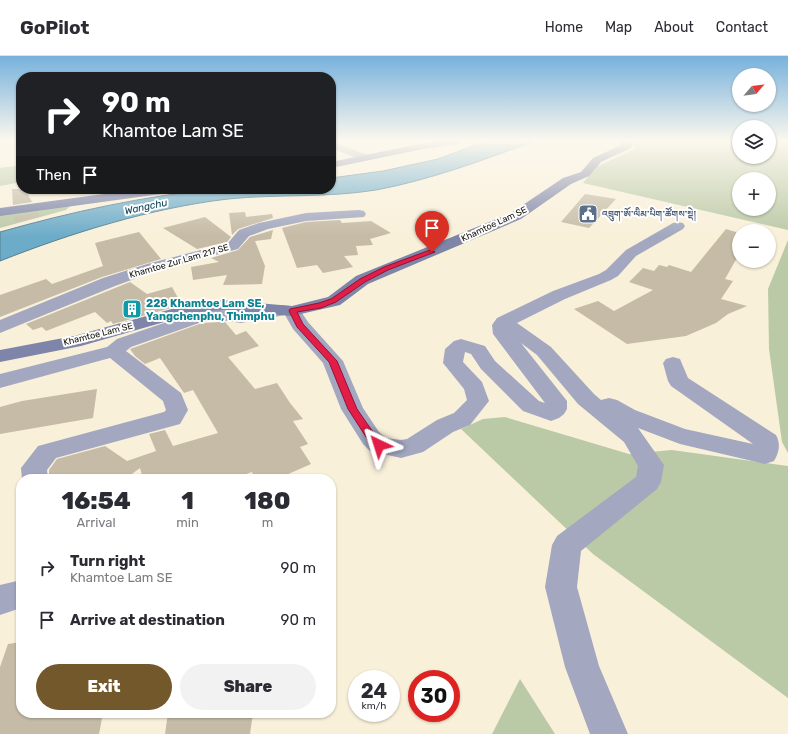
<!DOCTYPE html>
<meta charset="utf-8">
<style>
body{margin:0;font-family:Rubik,"Noto Serif Tibetan",sans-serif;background:#f2f2f3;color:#2b2b33;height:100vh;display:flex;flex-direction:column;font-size:15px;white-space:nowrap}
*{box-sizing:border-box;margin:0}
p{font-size:13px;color:#7c7c81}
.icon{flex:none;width:22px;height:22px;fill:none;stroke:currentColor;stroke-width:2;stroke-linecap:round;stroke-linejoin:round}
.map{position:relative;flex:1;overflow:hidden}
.sheet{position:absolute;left:16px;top:418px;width:320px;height:244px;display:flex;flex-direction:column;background:#fff;border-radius:16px;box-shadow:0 1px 3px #0004}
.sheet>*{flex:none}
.banner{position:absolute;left:16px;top:16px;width:320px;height:122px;border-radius:16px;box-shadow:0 1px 3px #0004;background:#202124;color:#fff;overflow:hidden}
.needle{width:26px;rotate:62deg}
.tools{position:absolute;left:732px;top:12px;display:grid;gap:8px}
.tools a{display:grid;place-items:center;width:44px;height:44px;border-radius:50%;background:#fff;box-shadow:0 1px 3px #0004;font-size:20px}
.speed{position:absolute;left:348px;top:614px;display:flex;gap:8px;font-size:20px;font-weight:700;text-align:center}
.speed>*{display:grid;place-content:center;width:52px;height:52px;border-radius:50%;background:#fff;box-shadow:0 1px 3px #0004;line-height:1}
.speed small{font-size:10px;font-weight:400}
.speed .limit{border:6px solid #d22;background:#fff;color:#111}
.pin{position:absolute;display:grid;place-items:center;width:34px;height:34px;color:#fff;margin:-41px -17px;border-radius:50% 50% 50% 0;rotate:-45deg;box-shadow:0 0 4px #0007}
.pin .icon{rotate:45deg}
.me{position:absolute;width:44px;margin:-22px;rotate:319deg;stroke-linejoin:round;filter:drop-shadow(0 0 3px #0008)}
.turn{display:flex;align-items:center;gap:14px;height:84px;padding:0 20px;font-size:18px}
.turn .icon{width:52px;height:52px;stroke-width:2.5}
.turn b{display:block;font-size:28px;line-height:34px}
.then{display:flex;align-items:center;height:38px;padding:0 20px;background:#0003;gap:8px;font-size:15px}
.eta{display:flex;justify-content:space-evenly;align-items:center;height:68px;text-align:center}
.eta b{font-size:24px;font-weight:800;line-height:28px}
.action{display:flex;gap:8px;margin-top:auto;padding:8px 20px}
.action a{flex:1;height:46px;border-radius:24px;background:#73582b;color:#fff;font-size:16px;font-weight:800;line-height:46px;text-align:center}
.action a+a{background:#f2f2f3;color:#2b2b33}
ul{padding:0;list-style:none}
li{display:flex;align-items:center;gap:12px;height:52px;padding:0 20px}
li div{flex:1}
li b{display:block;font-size:15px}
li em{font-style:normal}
header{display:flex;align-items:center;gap:24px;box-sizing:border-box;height:56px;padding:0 20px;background:#fff;border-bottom:1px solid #e1e1e2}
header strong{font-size:19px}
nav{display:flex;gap:22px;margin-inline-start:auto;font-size:14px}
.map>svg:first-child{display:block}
</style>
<header>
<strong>GoPilot</strong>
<nav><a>Home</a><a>Map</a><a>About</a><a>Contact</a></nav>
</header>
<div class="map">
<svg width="788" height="678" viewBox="0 0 788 678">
<rect width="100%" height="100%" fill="#f9f0da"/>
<g fill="#bac9a6" fill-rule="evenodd">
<path d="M632,85H739V101H769V85H788V174L583,127L596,111L635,93ZM739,123H769V153H739Z"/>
<polygon points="21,109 21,126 0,130 0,112"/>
<polygon points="73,147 66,154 0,172 0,158"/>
<polygon points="788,184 788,397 782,386 769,293 768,233"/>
<polygon points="505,361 629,398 672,394 788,410 788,642 593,498 461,373 483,363"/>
<polygon points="520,623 555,678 492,678"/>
</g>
<path fill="#6dacc9" stroke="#527e90" d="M486,85H535C483,104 430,124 376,134C327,142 277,138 228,143C151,152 71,177 0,205V176C71,156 143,140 217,133H331V122L383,115L438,103Z"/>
<g fill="#c5bba6">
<polygon points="12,133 25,133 32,146 13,149"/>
<polygon points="585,138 616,143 589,172 561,166"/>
<polygon points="37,156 39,161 15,166 14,160"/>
<polygon points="245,156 246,161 272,158 273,162 238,173 232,179 229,157"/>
<polygon points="205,161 231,181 227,186 197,193 163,172"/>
<polygon points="340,164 342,167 371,165 391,177 370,183 373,189 356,190 358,199 344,200 353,211 323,217 317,209 297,212 282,172 306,166"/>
<polygon points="726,173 736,176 738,200 725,223 733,225 721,243 747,250 728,258 716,267 686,280 627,288 574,253 598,245 614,255 653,234 629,226 643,212 654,215 659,209 667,211 669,209 691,216"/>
<polygon points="273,174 271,183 255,185 265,210 262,228 223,229 227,219 193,224 191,211 219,206 211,202 238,194 250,181"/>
<polygon points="139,176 161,203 102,221 0,261 0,239 46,223 52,228 103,210 95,187"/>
<polygon points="130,226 147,238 172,231 182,249 113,268 111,265 107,267 95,256 46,275 42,271 33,274 26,268"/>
<polygon points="220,266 225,266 236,279 246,275 259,290 228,301 255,333 277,327 290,347 303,363 293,365 308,388 300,391 311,408 277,423 255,423 252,416 232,423 143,423 140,412 125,423 49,423 49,414 57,403 105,390 127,405 156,395 149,378 165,374 173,390 218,377 193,334 184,337 160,302 145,308 135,300 130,293 202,267"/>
<polygon points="97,333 93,362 0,378 0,351 22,345"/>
<polygon points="21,586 21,657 103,657 99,678 0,678 0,611 8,588"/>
<polygon points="168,657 253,657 250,678 165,678"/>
</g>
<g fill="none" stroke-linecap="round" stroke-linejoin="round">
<g fill="#a3a8c0" fill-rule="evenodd">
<polygon points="331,85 370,100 371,102 370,104 362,104 331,92"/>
<polygon points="359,154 364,155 366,158 364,161 306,165 268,173 249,180 238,193 159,214 115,230 0,277 0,264 103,222 147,208 228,187 239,174 259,167 306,157"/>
<path d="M678,166L683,167L685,170L683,173L636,200L618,220L611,224L565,243L517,267L551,291L594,338L601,344L609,342L617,344L635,354L685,373L753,388L671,330L668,325L663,307L666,303L673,301L680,303L688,322L776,379C781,388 779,397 774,405L765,408L680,388L638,372L664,409L661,426L657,433L581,495L577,531L599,610L628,678H590L565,611L545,531L552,489L557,480L636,421L638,410L624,386L578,348L537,299L521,287L567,345V353L564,358L559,362L551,365L523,355L481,313L471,298L465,296L463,306L482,326L489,345L470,369L453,376L423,396L401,402L370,395L363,388L341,353L323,307L293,273L285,259L241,267L220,264L202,266L131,291L126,295L181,337L188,354L180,368L56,402L47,414L48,423H22L21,412L38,390L164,356L166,354L163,345L110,302L0,332V318L107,291L117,283L199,255L220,254L241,255L282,249L298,251L308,266L343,305L363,352L379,376L386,382L401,384L407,383L437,364L454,357L467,344L464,333L443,307L445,293L454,285L461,283L485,290L495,305L539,345L545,347L493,278L492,269L497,262L553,235L599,218L606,214L626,194L673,167Z"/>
<polygon points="21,524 21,552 0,559 0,529"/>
</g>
<g fill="#7e85a8" fill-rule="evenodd">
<polygon points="434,85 464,85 459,88 423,93 331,112 331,106"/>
<polygon points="620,85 630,85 632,90 631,92 601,106 589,120 571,128 521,163 368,228 340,249 292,260 223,254 199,256 81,290 0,306 0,294 74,280 197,246 223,244 292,250 328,241 356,220 511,157 563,122 581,116 593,102 621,89"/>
<polygon points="141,133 174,133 172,136 168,137 0,160 0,152"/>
</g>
</g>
<linearGradient id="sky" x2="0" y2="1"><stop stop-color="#77b1dc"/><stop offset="0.47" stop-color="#fcf8ee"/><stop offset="1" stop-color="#fcf8ee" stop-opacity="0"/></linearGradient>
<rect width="788" height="180" fill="url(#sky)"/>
<polygon fill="#e11d48" stroke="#92132f" points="430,194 435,196 388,214 365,226 336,246 321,252 297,256 303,268 337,305 357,353 375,379 384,389 383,391 375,391 368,384 348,353 329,306 297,271 289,255 290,253 319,247 331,243 360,223 384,211"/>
<defs>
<g id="civic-square" transform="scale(1)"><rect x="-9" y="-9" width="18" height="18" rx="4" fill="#5c6f8a" stroke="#fefefe"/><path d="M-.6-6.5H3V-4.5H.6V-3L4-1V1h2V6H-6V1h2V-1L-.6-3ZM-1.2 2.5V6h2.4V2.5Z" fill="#fff"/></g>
<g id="building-square" transform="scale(1)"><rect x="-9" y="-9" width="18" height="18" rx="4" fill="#0f9aa8" stroke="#fefefe"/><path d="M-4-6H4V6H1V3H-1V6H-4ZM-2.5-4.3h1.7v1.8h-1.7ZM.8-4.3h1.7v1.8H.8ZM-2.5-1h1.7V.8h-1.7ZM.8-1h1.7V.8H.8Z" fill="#fff"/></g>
</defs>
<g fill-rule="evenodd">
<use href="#civic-square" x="588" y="158"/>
<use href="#building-square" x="132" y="253"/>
</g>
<g text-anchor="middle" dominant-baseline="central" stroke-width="4" stroke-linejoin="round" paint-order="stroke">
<g font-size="9" font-weight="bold" fill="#4e5e75" stroke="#fefefe" text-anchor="start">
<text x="602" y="158">འབྲུག་ཨོ་ལིམ་པིག་ཚོགས་སྡེ།</text>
</g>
<g font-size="9" fill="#14110a" stroke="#fefefe">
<text transform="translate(494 168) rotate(-25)">Khamtoe Lam SE</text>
<text transform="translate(179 205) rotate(-16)">Khamtoe Zur Lam 217 SE</text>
<text transform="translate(98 278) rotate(-14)">Khamtoe Lam SE</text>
</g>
<g font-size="10" font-style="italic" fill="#074054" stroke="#fefefe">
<text transform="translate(146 151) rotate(-12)">Wangchu</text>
</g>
<g font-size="11" font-weight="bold" fill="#0d838f" stroke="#fefefe" text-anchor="start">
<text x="146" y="247">228 Khamtoe Lam SE,<tspan x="146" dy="13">Yangchenphu, Thimphu</tspan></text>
</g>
</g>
</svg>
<div class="tools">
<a><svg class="needle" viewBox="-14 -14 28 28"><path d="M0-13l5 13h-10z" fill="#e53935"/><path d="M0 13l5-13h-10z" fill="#7c7c81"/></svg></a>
<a><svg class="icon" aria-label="layers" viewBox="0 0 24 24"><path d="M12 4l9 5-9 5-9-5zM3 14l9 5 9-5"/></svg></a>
<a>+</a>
<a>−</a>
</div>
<div class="speed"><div>24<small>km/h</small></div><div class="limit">30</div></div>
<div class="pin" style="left:432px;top:196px;background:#d93025"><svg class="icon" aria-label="arrive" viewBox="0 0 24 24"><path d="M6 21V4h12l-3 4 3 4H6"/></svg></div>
<svg class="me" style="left:379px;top:389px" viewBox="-20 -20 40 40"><path d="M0-17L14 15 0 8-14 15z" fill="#e11d48" stroke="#fff" stroke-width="4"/></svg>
<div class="banner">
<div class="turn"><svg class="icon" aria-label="right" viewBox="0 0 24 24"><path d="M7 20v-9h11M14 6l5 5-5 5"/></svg><div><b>90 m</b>Khamtoe Lam SE</div></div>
<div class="then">Then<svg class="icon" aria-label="arrive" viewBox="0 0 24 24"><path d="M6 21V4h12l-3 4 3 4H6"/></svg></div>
</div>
<section class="sheet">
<div class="eta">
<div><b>16:54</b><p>Arrival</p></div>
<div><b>1</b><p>min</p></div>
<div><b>180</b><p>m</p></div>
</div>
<ul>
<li><svg class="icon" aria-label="right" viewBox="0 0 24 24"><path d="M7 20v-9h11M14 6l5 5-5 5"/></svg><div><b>Turn right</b><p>Khamtoe Lam SE</p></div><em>90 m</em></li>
<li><svg class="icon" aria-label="arrive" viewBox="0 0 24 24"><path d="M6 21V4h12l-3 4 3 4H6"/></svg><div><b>Arrive at destination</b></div><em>90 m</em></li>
</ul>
<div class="action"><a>Exit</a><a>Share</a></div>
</section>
</div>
